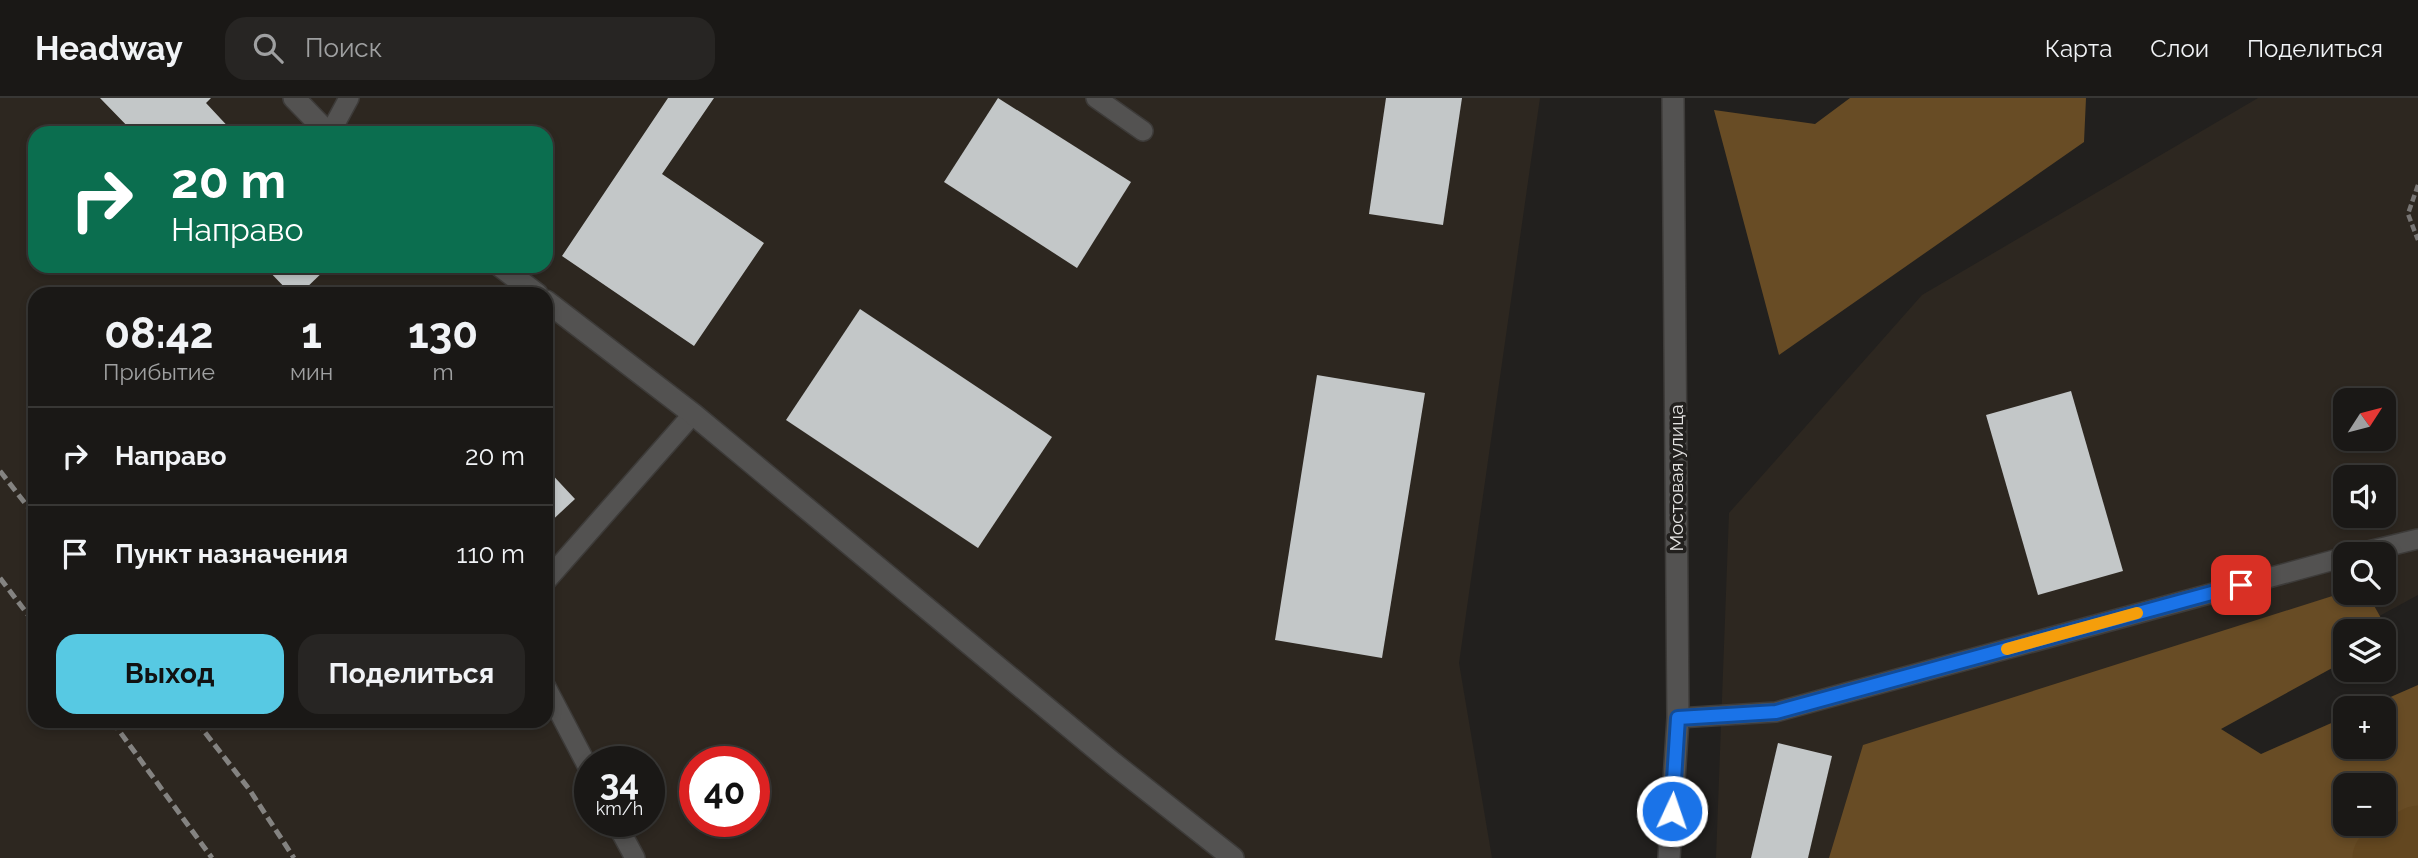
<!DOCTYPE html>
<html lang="ru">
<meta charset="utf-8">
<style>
body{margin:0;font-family:Raleway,sans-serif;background:#272523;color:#f1f3f6;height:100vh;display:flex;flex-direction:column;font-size:26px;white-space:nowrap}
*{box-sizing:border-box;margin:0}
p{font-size:23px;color:#9fa0a1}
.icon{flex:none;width:38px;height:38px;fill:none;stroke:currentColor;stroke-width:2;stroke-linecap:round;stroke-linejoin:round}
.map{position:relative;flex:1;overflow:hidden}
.drawer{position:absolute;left:28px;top:189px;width:525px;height:441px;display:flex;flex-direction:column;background:#1a1816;border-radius:21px;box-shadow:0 4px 10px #0003,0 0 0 2px #383735}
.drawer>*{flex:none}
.banner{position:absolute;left:28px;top:28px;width:525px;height:147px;border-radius:21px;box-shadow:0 4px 10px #0003,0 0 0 2px #383735;background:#0b6e4f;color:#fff;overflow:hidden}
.needle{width:46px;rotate:54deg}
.buttons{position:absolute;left:2333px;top:290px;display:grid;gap:14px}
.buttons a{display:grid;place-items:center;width:63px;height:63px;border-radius:14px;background:#1a1816;box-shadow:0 4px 10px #0003,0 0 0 2px #383735;font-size:35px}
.speed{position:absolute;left:574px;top:648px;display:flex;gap:14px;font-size:35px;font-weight:700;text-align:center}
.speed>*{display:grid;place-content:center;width:91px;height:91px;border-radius:50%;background:#1a1816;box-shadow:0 4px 10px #0003,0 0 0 2px #383735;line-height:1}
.speed small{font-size:18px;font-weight:400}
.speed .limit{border:10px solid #d22;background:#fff;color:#111}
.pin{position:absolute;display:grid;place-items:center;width:60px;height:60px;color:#fff;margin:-30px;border-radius:14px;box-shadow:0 4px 10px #0006}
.me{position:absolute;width:77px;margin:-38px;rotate:3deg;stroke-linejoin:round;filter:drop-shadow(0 0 5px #0008)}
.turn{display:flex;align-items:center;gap:24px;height:147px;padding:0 28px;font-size:32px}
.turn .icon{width:91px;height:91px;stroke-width:2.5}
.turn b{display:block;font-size:49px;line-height:60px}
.eta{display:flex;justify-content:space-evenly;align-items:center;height:119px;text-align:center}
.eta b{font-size:42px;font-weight:700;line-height:49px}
.button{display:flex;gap:14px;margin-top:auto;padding:14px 28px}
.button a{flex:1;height:80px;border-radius:21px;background:#57c9e3;color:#111;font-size:28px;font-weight:700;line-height:80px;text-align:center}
.button a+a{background:#272523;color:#f1f3f6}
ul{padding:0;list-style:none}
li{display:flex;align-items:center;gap:21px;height:98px;padding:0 28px;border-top:2px solid #383735}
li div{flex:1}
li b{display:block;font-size:26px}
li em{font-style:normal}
header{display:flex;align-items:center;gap:42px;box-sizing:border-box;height:98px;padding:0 35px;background:#1a1816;border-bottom:2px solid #383735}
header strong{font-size:33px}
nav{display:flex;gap:38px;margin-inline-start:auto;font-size:24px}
.search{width:490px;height:63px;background:#272523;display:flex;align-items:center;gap:18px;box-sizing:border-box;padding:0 24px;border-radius:21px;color:#9fa0a1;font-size:26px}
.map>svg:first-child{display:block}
</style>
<header>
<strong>Headway</strong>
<div class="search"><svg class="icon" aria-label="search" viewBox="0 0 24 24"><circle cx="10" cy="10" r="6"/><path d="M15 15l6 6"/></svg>Поиск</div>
<nav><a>Карта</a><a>Слои</a><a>Поделиться</a></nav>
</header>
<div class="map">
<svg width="2418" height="760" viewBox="0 0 2418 760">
<rect width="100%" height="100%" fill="#22201e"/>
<g fill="#2d2720" fill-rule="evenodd">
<path d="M0,0H1540L1459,565L1492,760H0ZM35,35H546V168H35ZM35,196H546V623H35ZM590,663H649V723H590ZM695,663H754V723H695Z"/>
<path d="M2258,0H2418V497L2350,534H2345L1934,760H1716L1729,415L1922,197ZM2345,303H2384V341H2345ZM2345,380H2384V418H2345ZM2345,457H2384V495H2345Z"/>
</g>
<g fill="#684c25" fill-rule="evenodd">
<polygon points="1850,0 2086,0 2084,44 1779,257 1714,12 1815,26"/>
<path d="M2345,494L2367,495L2391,538L2384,542V534H2345V563L2221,631L2261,656L2345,619V649H2384V611H2363L2418,587V760H1829L1863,647ZM2345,688H2384V726H2345Z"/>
</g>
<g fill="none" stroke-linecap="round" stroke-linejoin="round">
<polyline stroke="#634720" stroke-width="65" points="2385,760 2418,740"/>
</g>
<g fill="#c3c7c8">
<polygon points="100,0 211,0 206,5 234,35 134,35"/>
<polygon points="668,0 714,0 662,76 764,145 694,248 562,158"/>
<polygon points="998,0 1131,84 1077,170 944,84"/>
<polygon points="1386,0 1462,0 1443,127 1369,116"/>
<polygon points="264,168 329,168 300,196 291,196"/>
<polygon points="860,211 1052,339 978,450 786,322"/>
<polygon points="1317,277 1425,295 1382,560 1275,542"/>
<polygon points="2071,293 2123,473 2038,497 1986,317"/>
<polygon points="546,370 575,401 546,428"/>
<polygon points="1778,645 1832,658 1808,760 1751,760"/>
</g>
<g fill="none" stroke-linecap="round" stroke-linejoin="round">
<g stroke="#3d3b39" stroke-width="22">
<g id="service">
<polyline points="1096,0 1143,33"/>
<polyline points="330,35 349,0"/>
<polyline points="2352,457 2418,441"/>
<polyline points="546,483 693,316"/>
<polyline points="546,589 590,673"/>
<polyline points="1678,620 1776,614 2345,459"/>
<polyline points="615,723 635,760"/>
</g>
</g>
<g stroke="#3d3b39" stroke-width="24">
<g id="minor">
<polyline points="294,0 328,35"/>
<polyline points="500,168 537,196"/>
<polyline points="546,203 693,316 1113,665 1233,760"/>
</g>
</g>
<g stroke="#3d3b39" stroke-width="24">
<polyline id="tertiary" points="1669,760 1678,620 1673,0"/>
</g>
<polyline stroke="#787675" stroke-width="4.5" stroke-dasharray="7 3.5" stroke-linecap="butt" points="2418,87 2408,116 2418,142"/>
<use href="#service" stroke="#535251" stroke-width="19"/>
<use href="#minor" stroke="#535251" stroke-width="21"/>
<use href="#tertiary" stroke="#535251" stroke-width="21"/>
<g stroke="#848381" stroke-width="5" stroke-dasharray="10 5" stroke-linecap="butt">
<polyline points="0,373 35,418"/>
<polyline points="0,480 35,526"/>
<polyline points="112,623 212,760"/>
<polyline points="196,623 249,691 294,760"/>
</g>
</g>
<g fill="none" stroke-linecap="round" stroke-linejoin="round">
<g stroke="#114b97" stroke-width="18">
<polyline id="route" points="1672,713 1678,620 1776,614 2241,487"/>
</g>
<use href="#route" stroke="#1a73e8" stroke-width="12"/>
<polyline stroke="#f59e0b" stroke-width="12" points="2007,551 2137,515"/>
</g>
<g text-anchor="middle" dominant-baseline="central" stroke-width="7" stroke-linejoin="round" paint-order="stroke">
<g font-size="19" fill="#e4e3e2" stroke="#22201e">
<text transform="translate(1676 380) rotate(-90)">Мостовая улица</text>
</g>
</g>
</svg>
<div class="buttons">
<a><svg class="needle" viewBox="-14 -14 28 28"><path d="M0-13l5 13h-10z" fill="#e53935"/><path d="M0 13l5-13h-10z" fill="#9fa0a1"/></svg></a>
<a><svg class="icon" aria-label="sound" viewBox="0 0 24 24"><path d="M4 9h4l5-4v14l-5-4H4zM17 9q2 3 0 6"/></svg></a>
<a><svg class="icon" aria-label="search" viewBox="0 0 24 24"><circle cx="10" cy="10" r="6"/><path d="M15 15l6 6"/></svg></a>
<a><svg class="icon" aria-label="layers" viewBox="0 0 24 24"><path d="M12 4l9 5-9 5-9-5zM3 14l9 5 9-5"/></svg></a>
<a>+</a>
<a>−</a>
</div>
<div class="speed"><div>34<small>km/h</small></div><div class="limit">40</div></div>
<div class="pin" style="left:2241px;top:487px;background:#d93025"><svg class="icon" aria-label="arrive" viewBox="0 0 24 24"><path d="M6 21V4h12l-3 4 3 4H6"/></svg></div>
<svg class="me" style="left:1672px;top:713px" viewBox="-20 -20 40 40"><circle r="17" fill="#1a73e8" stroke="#fff" stroke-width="3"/><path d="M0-11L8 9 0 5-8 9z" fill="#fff"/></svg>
<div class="banner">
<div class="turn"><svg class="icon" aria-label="right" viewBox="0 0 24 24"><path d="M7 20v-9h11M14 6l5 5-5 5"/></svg><div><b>20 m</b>Направо</div></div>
</div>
<section class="drawer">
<div class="eta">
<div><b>08:42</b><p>Прибытие</p></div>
<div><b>1</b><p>мин</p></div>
<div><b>130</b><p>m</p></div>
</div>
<ul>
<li><svg class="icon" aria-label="right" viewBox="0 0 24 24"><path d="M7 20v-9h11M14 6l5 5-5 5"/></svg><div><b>Направо</b></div><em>20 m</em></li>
<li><svg class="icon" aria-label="arrive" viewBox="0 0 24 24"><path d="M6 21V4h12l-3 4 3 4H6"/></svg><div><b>Пункт назначения</b></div><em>110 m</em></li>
</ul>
<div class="button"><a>Выход</a><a>Поделиться</a></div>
</section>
</div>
